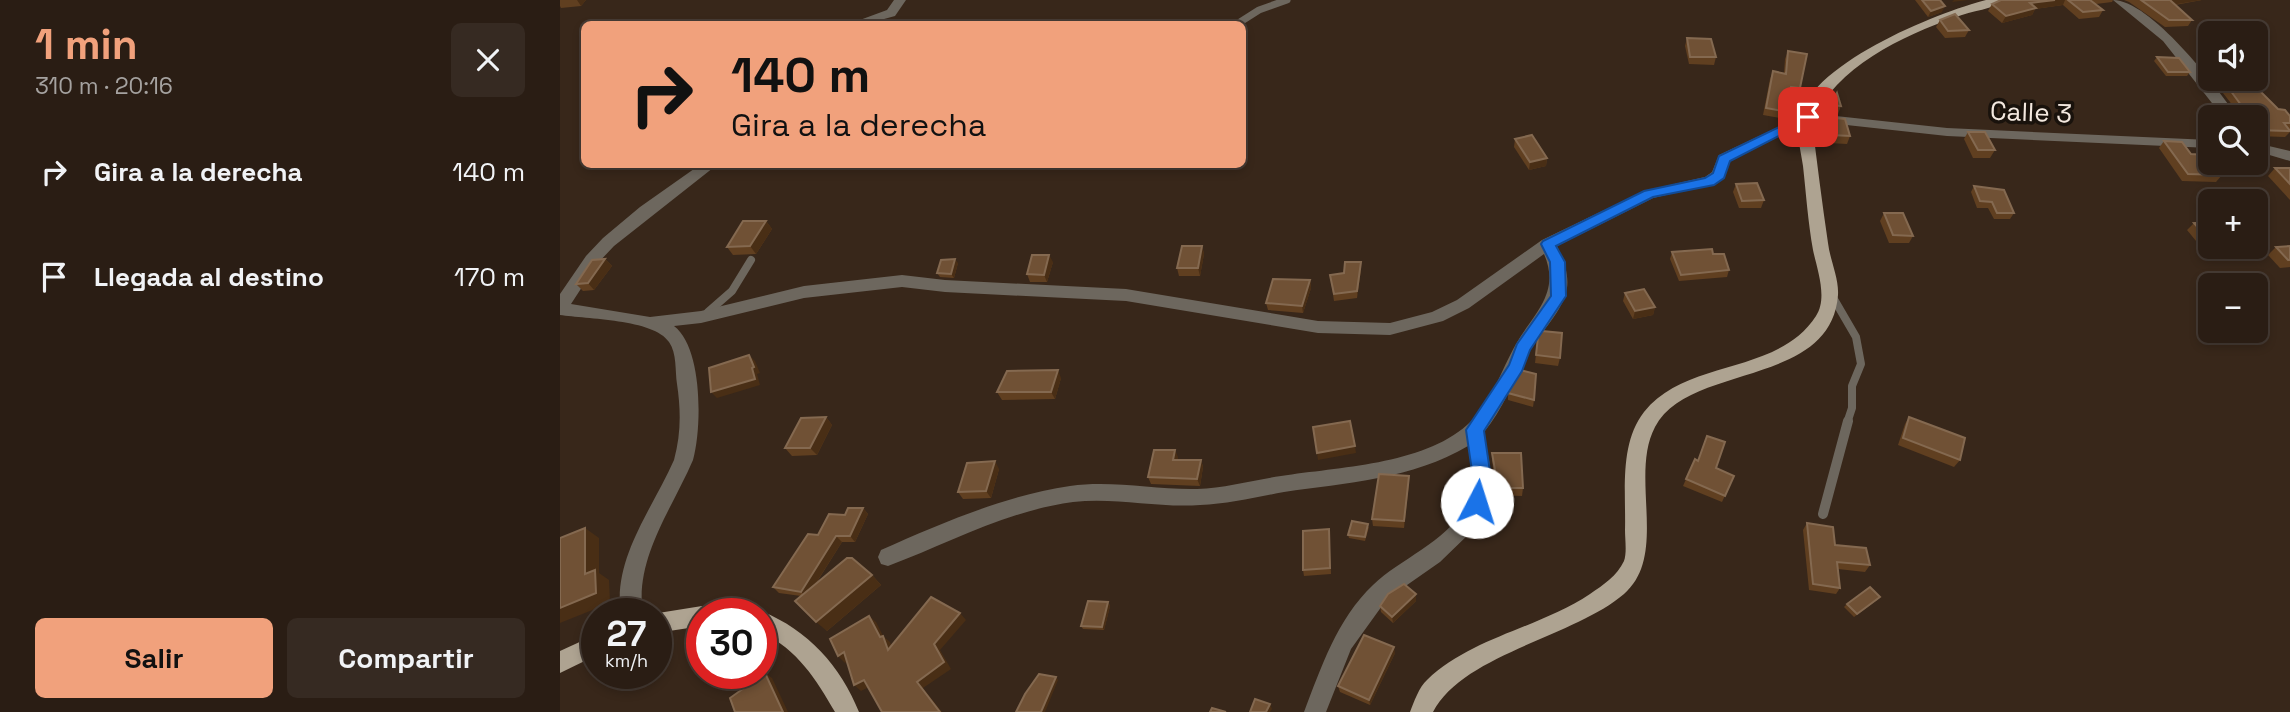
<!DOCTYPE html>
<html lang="es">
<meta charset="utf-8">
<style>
body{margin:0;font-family:"Space Grotesk",sans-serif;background:#362a22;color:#f1f3f6;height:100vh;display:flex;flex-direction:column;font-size:26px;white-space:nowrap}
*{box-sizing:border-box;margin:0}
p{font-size:23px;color:#a5a2a0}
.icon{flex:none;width:38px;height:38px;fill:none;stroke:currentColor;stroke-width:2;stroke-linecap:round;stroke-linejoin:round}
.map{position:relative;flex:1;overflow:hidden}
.side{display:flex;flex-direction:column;background:#2a1d14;width:560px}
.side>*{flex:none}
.guide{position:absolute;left:21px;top:21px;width:665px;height:147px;border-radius:10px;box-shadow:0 4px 10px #0003,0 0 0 2px #463b34;background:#f1a17c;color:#111;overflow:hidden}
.fabs{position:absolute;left:1638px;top:21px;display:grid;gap:14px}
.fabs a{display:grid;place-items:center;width:70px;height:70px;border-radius:10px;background:#2a1d14;box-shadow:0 4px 10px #0003,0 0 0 2px #463b34;font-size:35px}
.speed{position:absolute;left:21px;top:598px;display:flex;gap:14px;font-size:35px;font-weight:700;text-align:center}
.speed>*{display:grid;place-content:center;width:91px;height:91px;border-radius:50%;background:#2a1d14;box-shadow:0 4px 10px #0003,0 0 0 2px #463b34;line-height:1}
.speed small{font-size:18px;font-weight:400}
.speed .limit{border:10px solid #d22;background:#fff;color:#111}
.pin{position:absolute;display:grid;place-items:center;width:60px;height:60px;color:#fff;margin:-30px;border-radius:14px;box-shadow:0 4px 10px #0006}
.me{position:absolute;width:77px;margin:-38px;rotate:5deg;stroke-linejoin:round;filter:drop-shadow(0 0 5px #0008)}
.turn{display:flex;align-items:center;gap:24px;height:147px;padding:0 35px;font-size:32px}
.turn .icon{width:91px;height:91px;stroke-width:2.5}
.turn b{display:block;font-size:49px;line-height:60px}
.round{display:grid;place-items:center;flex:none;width:74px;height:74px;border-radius:10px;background:#362a22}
.head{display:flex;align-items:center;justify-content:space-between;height:119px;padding:0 35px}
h1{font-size:42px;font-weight:600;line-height:52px;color:#f1a17c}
.primary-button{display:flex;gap:14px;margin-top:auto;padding:14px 35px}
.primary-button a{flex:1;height:80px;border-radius:10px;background:#f1a17c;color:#111;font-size:28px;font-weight:600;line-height:80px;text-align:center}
.primary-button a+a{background:#362a22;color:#f1f3f6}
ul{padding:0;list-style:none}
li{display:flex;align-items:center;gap:21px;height:105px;padding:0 35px}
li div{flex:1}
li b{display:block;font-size:26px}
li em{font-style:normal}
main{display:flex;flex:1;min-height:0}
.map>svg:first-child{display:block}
</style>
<main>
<section class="side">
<div class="head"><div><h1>1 min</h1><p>310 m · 20:16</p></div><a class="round"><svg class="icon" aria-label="close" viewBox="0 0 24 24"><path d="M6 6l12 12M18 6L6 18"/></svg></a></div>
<ul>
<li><svg class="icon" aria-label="right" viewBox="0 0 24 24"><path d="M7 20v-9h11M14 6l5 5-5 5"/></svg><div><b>Gira a la derecha</b></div><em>140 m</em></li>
<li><svg class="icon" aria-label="arrive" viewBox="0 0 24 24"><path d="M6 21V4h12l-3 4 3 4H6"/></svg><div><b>Llegada al destino</b></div><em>170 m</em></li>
</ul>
<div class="primary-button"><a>Salir</a><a>Compartir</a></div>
</section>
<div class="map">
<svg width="1730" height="712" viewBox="0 0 1730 712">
<rect width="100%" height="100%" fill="#38271a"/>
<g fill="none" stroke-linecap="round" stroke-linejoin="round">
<polyline stroke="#6d675e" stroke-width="7" points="677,24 699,10 727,0"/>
<g stroke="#6d675e" stroke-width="8">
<polyline points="1271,294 1296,337 1301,364 1292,386 1292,408 1287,423"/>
<polyline points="148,312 172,291 191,260"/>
</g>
<polyline stroke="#6d675e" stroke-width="10" points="1263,514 1288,421"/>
<g fill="#6d675e" fill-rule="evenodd">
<polygon points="334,0 346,0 335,16 306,24 289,24 327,10"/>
<path d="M1553,0C1590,0 1657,86 1677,117H1663L1603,41Z"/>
<path d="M1248,113L1387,128L1650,140V148L1387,136L1250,121L1170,161L1164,178L1154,184L1093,198L997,246C1003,259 1009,273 1007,288C1003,312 980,332 969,352C954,379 944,408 924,432L932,478L927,503L911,532L880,562L827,599L791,649L766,712H744C761,668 777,619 813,585C847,552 910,535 912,478C913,468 909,456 908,446C853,479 785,483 724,492C696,497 668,504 640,505C597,508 555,497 513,502C446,511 390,543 328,566L321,564L318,557L321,550C382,523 444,496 510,486C553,480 595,490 637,489C665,488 693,480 721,476C778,467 862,465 907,425C931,405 941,370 956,344C974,313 1001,293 984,254L909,308L883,321L830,335L758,333L566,301L385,292L342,287L244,298L141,323L114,326C143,348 142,428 133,460C112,509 74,559 83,614H61C52,559 93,508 114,460C121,434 121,411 117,384C115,371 117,353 109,342C94,319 26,319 0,315V294L26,256L43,238L80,207L141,164H158L54,246L37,264L11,304L90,317L141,311L244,286L342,275L385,280L566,289L758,321L830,323L872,312L897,300L982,240L1084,191L1145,177L1152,172L1159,155Z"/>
<polygon points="1696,143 1730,151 1730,161 1696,151"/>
</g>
<g fill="#aea391" fill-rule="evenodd">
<path d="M1426,0H1446C1434,9 1411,11 1396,17C1342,36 1276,67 1252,122C1257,162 1262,203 1268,243C1270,260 1279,278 1278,295C1271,388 1128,363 1095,427C1069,476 1109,555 1064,594C1014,637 903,654 873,712H850C854,702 859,687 867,680C912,637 979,628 1030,594C1043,585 1057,576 1064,561C1067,553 1065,539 1065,530C1066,492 1059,444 1084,412C1127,358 1217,376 1256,316C1268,298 1257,269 1253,250C1248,222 1246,193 1243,166C1241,152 1237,137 1238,124C1243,66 1378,12 1426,0Z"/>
<polygon points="142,606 150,609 152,614 142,614 142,626 96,633 96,614 92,614"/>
<path d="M201,611C247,629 281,666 299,712H275C256,679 237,649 201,632V614H193Z"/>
<polygon points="37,634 37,655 0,673 0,651"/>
</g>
</g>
<g fill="#603f20">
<polygon points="0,0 26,0 21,6 1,8 0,6"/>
<polygon points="1355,0 1380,0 1382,12 1368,17"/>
<polygon points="1441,0 1553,0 1552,2 1536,4 1543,10 1539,17 1519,19 1503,5 1475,9 1472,15 1442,23 1428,11 1432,4"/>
<polygon points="1564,0 1642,0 1615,5 1632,20 1628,26 1605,27 1569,2"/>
<polygon points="1380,20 1409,30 1405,37 1385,38 1376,27"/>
<polygon points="1127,38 1156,57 1154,65 1129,64 1125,46"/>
<polygon points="1228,51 1240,88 1237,96 1230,95 1228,112 1225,119 1203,115 1210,79 1213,71 1224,73 1225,59"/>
<polygon points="1643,56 1650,56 1650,77 1639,62"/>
<polygon points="1597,57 1630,72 1627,76 1606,76 1594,61"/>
<polygon points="1652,79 1688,79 1718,109 1730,116 1730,132 1725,137 1696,136 1696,117 1678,117 1679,116 1670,102"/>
<polygon points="1271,105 1281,106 1278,114 1268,113"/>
<polygon points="1266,117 1290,136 1287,144 1268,143 1263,125"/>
<polygon points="1408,132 1435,150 1430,158 1413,158 1404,139"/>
<polygon points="955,139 987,158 986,166 969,170 954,147"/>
<polygon points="1604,141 1631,154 1662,175 1656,182 1622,181 1599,148"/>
<polygon points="1715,168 1730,168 1730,200 1708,176"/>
<polygon points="1176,184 1204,200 1201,208 1179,208 1173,192"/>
<polygon points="1414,186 1454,213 1450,219 1434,219 1428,208 1417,208 1411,192"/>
<polygon points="1324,213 1353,236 1349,243 1329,243 1320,221"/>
<polygon points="206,221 212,229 196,254 173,255 167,247"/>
<polygon points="1650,222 1650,247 1655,247 1641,247 1627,230 1634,223"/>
<polygon points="642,246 644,254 640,276 619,276 617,268"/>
<polygon points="1730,246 1730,267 1720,268 1708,255 1716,247"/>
<polygon points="1112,252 1153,254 1169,270 1167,277 1119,281 1110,259"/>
<polygon points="45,259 52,266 34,290 23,291 16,284"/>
<polygon points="493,262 487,282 470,282 467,274"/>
<polygon points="801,262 801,269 797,298 774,301 770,275 784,273"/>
<polygon points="398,263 394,278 380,277 377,273"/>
<polygon points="750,280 751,288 743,313 708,310 706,303"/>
<polygon points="1065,293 1095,307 1093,315 1073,319 1063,301"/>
<polygon points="978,337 1000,358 998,366 975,363"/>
<polygon points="501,378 495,399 442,400 437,392"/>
<polygon points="948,393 974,400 973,407 948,400"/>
<polygon points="266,417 272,425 257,455 232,456 225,448"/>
<polygon points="1349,417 1400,460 1394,467 1338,445 1345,424"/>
<polygon points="932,453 963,488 962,496 931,495 934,476 932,460"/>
<polygon points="618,457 617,460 641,460 643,467 640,486 591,484 588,477"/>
<polygon points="1135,459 1174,476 1162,502 1123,486"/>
<polygon points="439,469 431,498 403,499 398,492"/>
<polygon points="849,476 849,483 844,528 813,526 812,519"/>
<polygon points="303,508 308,514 295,542 282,542 255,585 312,575 321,585 267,631 241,596 219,593 213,587 258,535 285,515"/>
<polygon points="1247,523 1275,545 1310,565 1305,572 1278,569 1280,588 1276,594 1249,590 1243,530"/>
<polygon points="809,527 805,541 789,538 788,535"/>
<polygon points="769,529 771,574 744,576 743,570"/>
<polygon points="856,594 856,601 833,623 821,612 820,606"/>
<polygon points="1320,597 1317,600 1294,617 1284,607 1287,604"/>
<polygon points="548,602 550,606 544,630 523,629 521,626"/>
<polygon points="835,653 810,705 780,692 778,686"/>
</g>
<g fill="#492e15">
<polygon points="17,0 26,0 21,6"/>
<polygon points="1394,0 1408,0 1392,2"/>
<polygon points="1495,0 1505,0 1503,5 1475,9 1472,15 1442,23 1446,16 1470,3"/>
<polygon points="1609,0 1642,0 1605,6"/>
<polygon points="1385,6 1382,12 1368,17 1371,11"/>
<polygon points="987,158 986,166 969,170 970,162"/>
<polygon points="206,221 212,229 196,254 190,246"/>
<polygon points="642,246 644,254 640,276 638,268"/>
<polygon points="489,255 493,262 487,282 484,275"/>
<polygon points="45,259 52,266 34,290 28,283"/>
<polygon points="395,259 398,263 394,278 391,274"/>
<polygon points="801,262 801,269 797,298 797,291"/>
<polygon points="750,280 751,288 743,313 742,306"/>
<polygon points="1095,307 1093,315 1073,319 1075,311"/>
<polygon points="189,355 195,361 200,373 197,374 200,385 157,398 151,392 192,368"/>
<polygon points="498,370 501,378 495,399 491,392"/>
<polygon points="266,417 272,425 257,455 250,448"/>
<polygon points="795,446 796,453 758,460 757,453"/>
<polygon points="615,450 618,457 616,467 613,460"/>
<polygon points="641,460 643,467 640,486 637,479"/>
<polygon points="435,461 439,469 431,498 426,491"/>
<polygon points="849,476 849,483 844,528 844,521"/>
<polygon points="303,508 308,514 295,542 290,536"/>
<polygon points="25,528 39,538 39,573 49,580 50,603 0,623 0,608 25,574"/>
<polygon points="276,536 282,542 247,597 241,592"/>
<polygon points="312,575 321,585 267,631 256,622"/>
<polygon points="856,594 856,601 833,623 832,617"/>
<polygon points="548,602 550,606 544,630 542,627"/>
<polygon points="400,613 406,620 380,650 391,669 363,688 382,712 380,712 357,682 374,644"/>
<polygon points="309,616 316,622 325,640 323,636 330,642 335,657 328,650 320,637"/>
<polygon points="834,647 835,653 810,705 809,700"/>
<polygon points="284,652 291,659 285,663 278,656"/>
<polygon points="205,673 212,678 228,712 223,712"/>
<polygon points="496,677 498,680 485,712 481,712"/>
<polygon points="304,680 311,686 301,691 294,685"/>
<polygon points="710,704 712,709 710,712 706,712"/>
</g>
<g fill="#705135" stroke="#846950" stroke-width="2">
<polygon points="1362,0 1380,0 1385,6 1371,11"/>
<polygon points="1441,0 1495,0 1470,3 1476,8 1446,16 1432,4"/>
<polygon points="1508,0 1530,0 1543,10 1523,12"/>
<polygon points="1581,0 1610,0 1632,20 1609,20"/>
<polygon points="1395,14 1409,30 1388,31 1380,20"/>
<polygon points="1127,38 1151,39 1156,57 1130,57"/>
<polygon points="1228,51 1247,54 1240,88 1231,87 1228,112 1206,108 1213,71 1226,74"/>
<polygon points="1643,56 1650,56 1650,64"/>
<polygon points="1597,57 1619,58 1630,72 1608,72"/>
<polygon points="1662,79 1688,79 1718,109 1725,110 1730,116 1730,123 1724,123 1730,131 1696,130 1696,117 1685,117 1682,113 1684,109"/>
<polygon points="1277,93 1281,106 1271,105"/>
<polygon points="1266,117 1285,119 1290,136 1271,135"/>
<polygon points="1408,132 1425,132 1435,150 1418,150"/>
<polygon points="972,135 987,158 970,162 955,139"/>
<polygon points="1604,141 1622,142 1631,154 1646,155 1650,160 1650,163 1652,163 1662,175 1628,174"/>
<polygon points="1715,168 1730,168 1730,184"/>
<polygon points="1197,183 1204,200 1182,201 1176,184"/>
<polygon points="1414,186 1444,190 1454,213 1437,213 1432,202 1420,201"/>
<polygon points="1324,213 1343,213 1353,236 1333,235"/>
<polygon points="183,221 206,221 190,246 167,247"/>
<polygon points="1650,222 1650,239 1648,239 1634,223"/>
<polygon points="622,246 642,246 638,268 617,268"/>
<polygon points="1730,246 1730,260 1728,260 1716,247"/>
<polygon points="1152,249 1153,254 1164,254 1169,270 1121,275 1112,252"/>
<polygon points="472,255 489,255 484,275 467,274"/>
<polygon points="45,259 28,283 16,284 32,260"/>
<polygon points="395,259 391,274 377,273 381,260"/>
<polygon points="785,262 801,262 797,291 774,294 770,275 784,273"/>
<polygon points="713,279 750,280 742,306 706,303"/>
<polygon points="1084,289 1095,307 1075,311 1065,293"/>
<polygon points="982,331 1002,333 1000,358 976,355 978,337"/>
<polygon points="189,355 194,367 192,368 195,379 151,392 149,368"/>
<polygon points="498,370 491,392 437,392 447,371"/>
<polygon points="960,370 976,374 974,400 948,393"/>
<polygon points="266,417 250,448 225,448 241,418"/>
<polygon points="1349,417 1405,438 1400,460 1343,438"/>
<polygon points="790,421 795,446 757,453 753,427"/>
<polygon points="1147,436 1165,442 1156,468 1174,476 1165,496 1126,479 1135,459 1138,461"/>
<polygon points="594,450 615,450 613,460 641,460 637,479 588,477"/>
<polygon points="932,453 961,453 963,488 932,488 935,470"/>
<polygon points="435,461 426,491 398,492 407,463"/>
<polygon points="819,474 849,476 844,521 812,519"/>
<polygon points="288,508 303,508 290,536 276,536 241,592 213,587 248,534 258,535 269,514 285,515"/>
<polygon points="792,521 808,524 805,537 788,535"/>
<polygon points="1247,523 1273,527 1275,545 1306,548 1310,565 1277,562 1280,588 1253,584"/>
<polygon points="25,528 25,574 35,570 36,593 0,608 0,538"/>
<polygon points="769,529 770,568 743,570 743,531"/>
<polygon points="287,558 292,558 312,575 256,622 235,601"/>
<polygon points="844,584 856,594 832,617 820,606 828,594"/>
<polygon points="1310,587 1320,597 1297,614 1287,604"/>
<polygon points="371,597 400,613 374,644 384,662 357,682 380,712 322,712 304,680 294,685 284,652 278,656 270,639 309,616 320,637 323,636 328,650"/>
<polygon points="528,601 548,602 542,627 521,626"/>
<polygon points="804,635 834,647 809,700 778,686"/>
<polygon points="205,673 223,712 175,712 170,698"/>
<polygon points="479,674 496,677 481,712 456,712 465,694"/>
<polygon points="695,699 710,704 706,712 690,712"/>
<polygon points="652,708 666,712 650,712"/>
</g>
<polygon fill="#1a73e8" stroke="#114b97" stroke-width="2" points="1248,113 1254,117 1252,119 1170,161 1164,178 1154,185 1093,197 996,246 1005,262 1006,296 970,350 962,371 924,431 931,478 924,508 911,508 908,502 913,478 906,430 949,365 957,344 991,296 990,262 981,244 983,241 1084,191 1145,178 1153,173 1159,156"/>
<g text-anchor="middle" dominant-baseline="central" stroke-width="7" stroke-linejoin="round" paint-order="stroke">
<g font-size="26" fill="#f3e8df" stroke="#19120c">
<text transform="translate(1471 112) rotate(2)">Calle 3</text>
</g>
</g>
</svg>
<div class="fabs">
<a><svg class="icon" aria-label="sound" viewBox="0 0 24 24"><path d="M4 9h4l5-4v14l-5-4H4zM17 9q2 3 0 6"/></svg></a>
<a><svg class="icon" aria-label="search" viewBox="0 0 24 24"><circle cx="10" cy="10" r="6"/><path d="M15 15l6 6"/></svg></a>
<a>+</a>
<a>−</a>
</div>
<div class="speed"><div>27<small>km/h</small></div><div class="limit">30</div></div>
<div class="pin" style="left:1248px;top:117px;background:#d93025"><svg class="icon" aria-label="arrive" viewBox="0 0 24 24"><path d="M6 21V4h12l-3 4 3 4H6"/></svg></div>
<svg class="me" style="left:917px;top:502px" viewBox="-20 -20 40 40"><circle r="19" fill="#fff"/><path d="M0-13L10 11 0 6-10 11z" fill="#1a73e8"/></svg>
<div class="guide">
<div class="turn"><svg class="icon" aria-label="right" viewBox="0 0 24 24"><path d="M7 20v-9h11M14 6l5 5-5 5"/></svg><div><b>140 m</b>Gira a la derecha</div></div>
</div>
</div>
</main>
